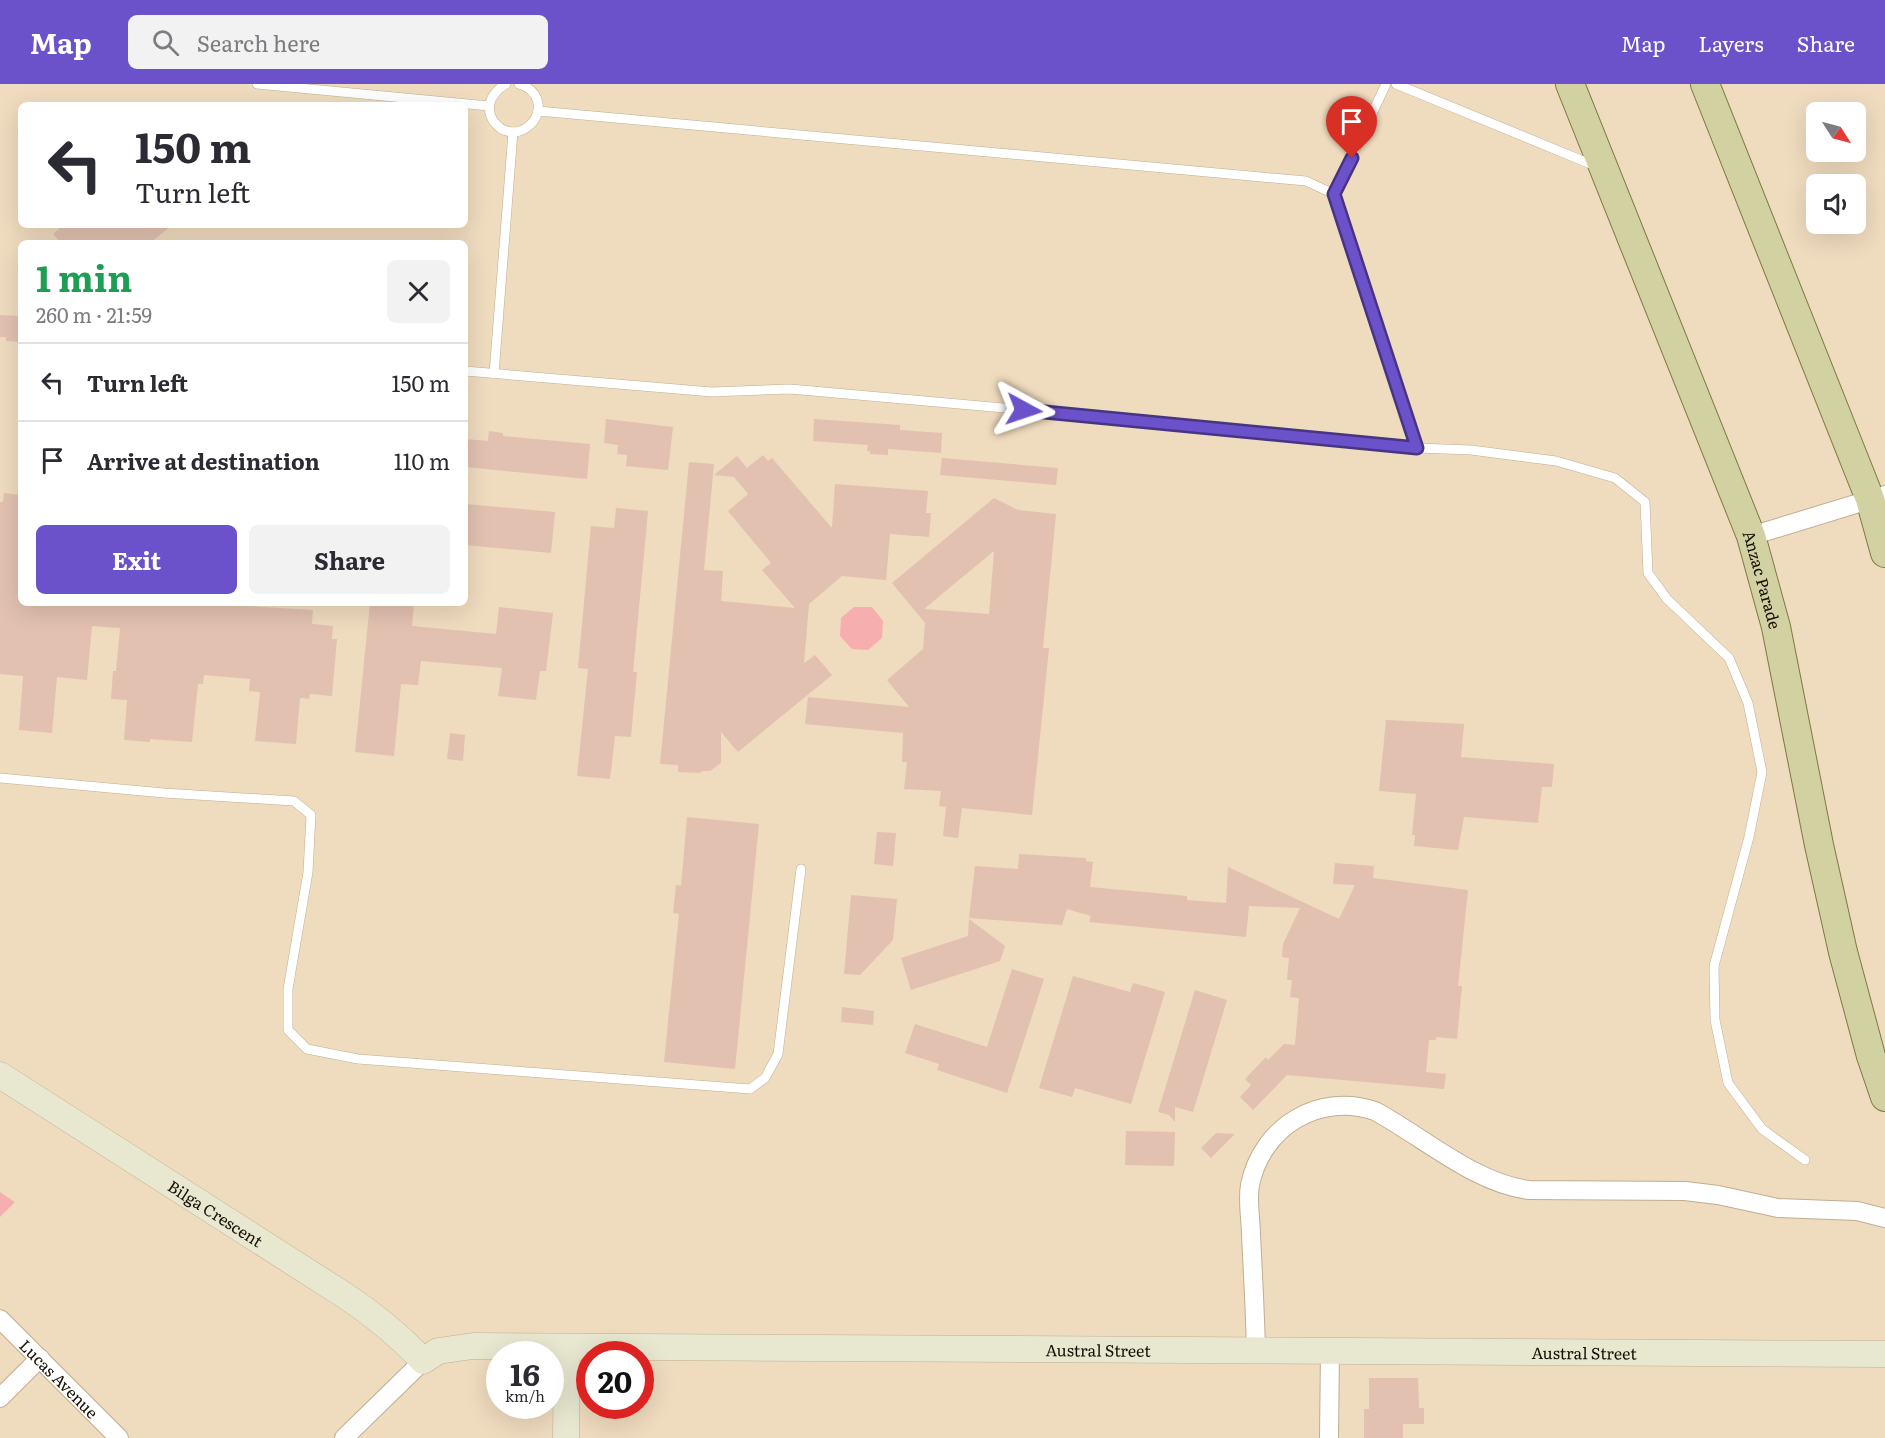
<!DOCTYPE html>
<meta charset="utf-8">
<style>
body{margin:0;font-family:Literata,serif;background:#f2f2f3;color:#2b2b33;height:100vh;display:flex;flex-direction:column;font-size:22px;white-space:nowrap}
*{box-sizing:border-box;margin:0}
p{font-size:20px;color:#7c7c81}
.icon{flex:none;width:33px;height:33px;fill:none;stroke:currentColor;stroke-width:2;stroke-linecap:round;stroke-linejoin:round}
.map{position:relative;flex:1;overflow:hidden}
.drawer{position:absolute;left:18px;top:156px;width:450px;height:366px;display:flex;flex-direction:column;background:#fff;border-radius:9px;box-shadow:0 6px 24px #0002}
.drawer>*{flex:none}
.banner{position:absolute;left:18px;top:18px;width:450px;height:126px;border-radius:9px;box-shadow:0 6px 24px #0002;background:#fff;color:#2b2b33;overflow:hidden}
.needle{width:39px;rotate:126deg}
.buttons{position:absolute;left:1806px;top:18px;display:grid;gap:12px}
.buttons a{display:grid;place-items:center;width:60px;height:60px;border-radius:9px;background:#fff;box-shadow:0 6px 24px #0002;font-size:30px}
.speed{position:absolute;left:486px;top:1257px;display:flex;gap:12px;font-size:30px;font-weight:700;text-align:center}
.speed>*{display:grid;place-content:center;width:78px;height:78px;border-radius:50%;background:#fff;box-shadow:0 6px 24px #0002;line-height:1}
.speed small{font-size:15px;font-weight:400}
.speed .limit{border:9px solid #d22;background:#fff;color:#111}
.pin{position:absolute;display:grid;place-items:center;width:51px;height:51px;color:#fff;margin:-62px -26px;border-radius:50% 50% 50% 0;rotate:-45deg;box-shadow:0 0 6px #0007}
.pin .icon{rotate:45deg}
.me{position:absolute;width:66px;margin:-33px;rotate:95deg;stroke-linejoin:round;filter:drop-shadow(0 0 4px #0008)}
.turn{display:flex;align-items:center;gap:21px;height:126px;padding:0 18px;font-size:27px}
.turn .icon{width:78px;height:78px;stroke-width:2.5}
.turn b{display:block;font-size:42px;line-height:51px}
.round{display:grid;place-items:center;flex:none;width:63px;height:63px;border-radius:9px;background:#f2f2f3}
.overview{display:flex;align-items:center;justify-content:space-between;height:102px;padding:0 18px}
h1{font-size:36px;font-weight:700;line-height:45px;color:#1e9e55}
.primary-button{display:flex;gap:12px;margin-top:auto;padding:12px 18px}
.primary-button a{flex:1;height:69px;border-radius:9px;background:#6b51ca;color:#fff;font-size:24px;font-weight:700;line-height:69px;text-align:center}
.primary-button a+a{background:#f2f2f3;color:#2b2b33}
ul{padding:0;list-style:none}
li{display:flex;align-items:center;gap:18px;height:78px;padding:0 18px;border-top:2px solid #e1e1e2}
li div{flex:1}
li b{display:block;font-size:22px}
li em{font-style:normal}
header{display:flex;align-items:center;gap:36px;box-sizing:border-box;height:84px;padding:0 30px;background:#6b51ca;color:#fff}
header strong{font-size:28px}
nav{display:flex;gap:33px;margin-inline-start:auto;font-size:21px}
.search{width:420px;height:54px;background:#f2f2f3;display:flex;align-items:center;gap:15px;box-sizing:border-box;padding:0 21px;border-radius:9px;color:#7c7c81;font-size:22px}
.map>svg:first-child{display:block}
</style>
<header>
<strong>Map</strong>
<div class="search"><svg class="icon" aria-label="search" viewBox="0 0 24 24"><circle cx="10" cy="10" r="6"/><path d="M15 15l6 6"/></svg>Search here</div>
<nav><a>Map</a><a>Layers</a><a>Share</a></nav>
</header>
<div class="map">
<svg width="1885" height="1354" viewBox="0 0 1885 1354">
<rect width="100%" height="100%" fill="#efdbbe"/>
<g fill="#f7aeaf">
<polygon points="854,523 872,523 883,537 882,554 868,566 852,565 840,552 841,534"/>
<polygon points="0,1108 15,1118 0,1133"/>
</g>
<g fill="#e2c1b0" fill-rule="evenodd">
<polygon points="59,141 172,141 150,159 61,159 53,150 59,145"/>
<polygon points="0,231 21,232 21,258 6,257 6,253 0,253"/>
<polygon points="606,335 673,343 668,386 626,382 627,371 617,370 618,361 604,359"/>
<polygon points="814,335 900,341 900,346 942,349 941,369 888,365 888,371 870,370 870,367 867,367 868,361 813,357"/>
<polygon points="489,347 503,349 503,352 590,360 587,395 465,383 465,355 488,357"/>
<polygon points="763,371 768,377 772,374 832,444 835,400 928,407 926,429 931,429 929,453 890,450 886,496 842,492 809,520 804,579 815,571 832,591 738,668 721,648 721,679 710,687 701,687 701,689 678,688 678,681 660,680 689,378 714,380 704,486 723,487 721,517 795,524 762,486 771,479 728,427 748,410 734,393 714,391 737,372 747,384"/>
<polygon points="942,374 1058,384 1056,401 940,391"/>
<polygon points="4,409 21,411 21,519 244,519 244,522 313,526 312,540 333,542 332,555 337,555 332,612 310,610 309,615 300,614 296,660 255,657 260,608 249,607 250,595 204,591 203,600 198,600 192,658 150,655 150,658 124,656 127,616 111,615 113,587 116,587 120,544 92,542 87,596 57,593 52,649 19,646 23,592 0,590 0,418 3,418"/>
<path d="M994,414L1018,426L1056,430L1043,564H1049L1032,731L962,724L958,754L943,752L946,723L939,722L941,707L904,705L907,678H902L903,649L805,640L808,613L909,623L887,596L923,565L925,539L892,499ZM994,467L989,530L924,525Z"/>
<polygon points="465,420 555,428 551,469 465,461"/>
<polygon points="616,424 648,427 633,588 637,588 631,653 615,652 610,695 577,692 588,585 578,584 591,442 614,444"/>
<polygon points="370,519 414,519 412,542 496,550 499,523 553,529 546,587 540,587 536,616 498,612 502,584 421,577 418,601 401,600 394,672 355,668"/>
<polygon points="1386,636 1464,640 1461,673 1554,680 1552,703 1542,703 1538,739 1464,733 1458,766 1414,762 1415,751 1412,751 1416,710 1379,707"/>
<polygon points="450,649 465,651 463,677 447,675"/>
<polygon points="687,733 759,740 735,985 664,978 679,830 673,829 676,801 681,802"/>
<polygon points="877,748 896,749 893,782 874,780"/>
<polygon points="1019,770 1086,774 1086,777 1093,778 1090,803 1187,812 1187,816 1226,819 1228,783 1339,835 1355,801 1333,800 1335,779 1374,782 1373,794 1468,806 1458,902 1462,902 1457,955 1436,953 1436,956 1429,956 1426,988 1446,990 1444,1005 1287,991 1253,1026 1240,1013 1251,1001 1245,995 1266,973 1268,976 1284,960 1295,961 1299,914 1290,913 1292,896 1287,896 1289,874 1282,873 1283,860 1300,824 1249,822 1246,853 1089,838 1091,832 1067,825 1062,841 969,834 975,782 1018,785"/>
<polygon points="851,811 897,815 893,856 860,891 844,890"/>
<polygon points="969,835 1005,862 1000,877 911,906 901,874 968,852"/>
<polygon points="1012,885 1044,895 1007,1009 937,986 939,980 905,969 915,940 987,963"/>
<polygon points="1073,892 1130,908 1133,899 1165,908 1131,1020 1075,1004 1072,1013 1039,1004"/>
<polygon points="1195,906 1227,916 1193,1028 1175,1023 1175,1038 1169,1031 1158,1028"/>
<polygon points="842,923 874,927 873,941 841,938"/>
<polygon points="1126,1047 1175,1048 1174,1082 1125,1081"/>
<polygon points="1216,1049 1235,1050 1211,1074 1201,1064"/>
<polygon points="1369,1294 1418,1294 1419,1324 1424,1324 1424,1340 1403,1340 1403,1354 1364,1354 1364,1325 1369,1325"/>
</g>
<g fill="none" stroke-linecap="round" stroke-linejoin="round">
<g stroke="#c1ae92" stroke-width="10">
<g id="lane">
<polyline points="257,0 489,22"/>
<path d="M506,0C468,22 504,66 531,40C536,35 539,27 538,19C536,9 529,3 519,0"/>
<polyline points="1386,0 1334,110 1417,364"/>
<polyline points="1396,0 1598,83"/>
<polyline points="538,27 1306,97 1334,110"/>
<polyline points="465,287 712,308 790,305 1118,334 1417,364 1471,366 1556,377 1615,394 1645,418 1648,489 1667,515 1729,574 1748,619 1762,688 1749,753 1714,882 1715,936 1728,999 1762,1045 1805,1076"/>
<polyline points="494,290 513,48"/>
<polyline points="0,694 164,709 294,717 311,731 308,788 288,905 288,946 307,965 358,975 750,1005 765,994 778,970 801,785"/>
</g>
</g>
<g stroke="#c1ae92" stroke-width="20">
<g id="street">
<polyline points="1751,452 1885,411"/>
<path id="s1" d="M0,1235L119,1354"/>
<path d="M1256,1266C1255,1227 1253,1189 1251,1151C1251,1135 1247,1117 1250,1101C1262,1042 1320,1008 1375,1027C1423,1053 1476,1100 1529,1106L1685,1107L1718,1111L1778,1124L1857,1127L1885,1134"/>
<polyline points="0,1314 40,1274"/>
<polyline points="344,1354 423,1277"/>
<polyline points="1329,1354 1330,1266"/>
</g>
</g>
<g stroke="#c1ae92" stroke-width="27">
<g id="secondary">
<path id="s2" d="M0,991L344,1211C374,1231 399,1251 423,1277L438,1267L473,1262L1885,1270"/>
<polyline points="566,1354 567,1263"/>
</g>
</g>
<g stroke="#7d7942" stroke-width="30">
<g id="primary">
<path id="s3" d="M1570,0L1751,452L1776,543L1819,761L1843,868L1871,972L1885,1013"/>
<polyline points="1705,0 1870,415 1885,469"/>
</g>
</g>
<use href="#lane" stroke="#fff" stroke-width="9"/>
<use href="#street" stroke="#fff" stroke-width="18"/>
<use href="#secondary" stroke="#e8e8d0" stroke-width="26"/>
<use href="#primary" stroke="#d2d1a1" stroke-width="28"/>
</g>
<g fill="none" stroke-linecap="round" stroke-linejoin="round">
<g stroke="#463583" stroke-width="15">
<polyline id="route" points="1024,326 1417,364 1334,110 1352,74"/>
</g>
<use href="#route" stroke="#6b51ca" stroke-width="10"/>
</g>
<g text-anchor="middle" dominant-baseline="central" stroke-width="4.5" stroke-linejoin="round" paint-order="stroke">
<g font-size="16" fill="#161006" stroke="#fce8cb">
<text stroke="none"><textPath href="#s3" startOffset="532">Anzac Parade</textPath></text>
<text stroke="none"><textPath href="#s2" startOffset="256">Bilga Crescent</textPath></text>
<text stroke="none"><textPath href="#s2" startOffset="1190">Austral Street</textPath></text>
<text stroke="none"><textPath href="#s2" startOffset="1676">Austral Street</textPath></text>
<text stroke="none"><textPath href="#s1" startOffset="84">Lucas Avenue</textPath></text>
</g>
</g>
</svg>
<div class="buttons">
<a><svg class="needle" viewBox="-14 -14 28 28"><path d="M0-13l5 13h-10z" fill="#e53935"/><path d="M0 13l5-13h-10z" fill="#7c7c81"/></svg></a>
<a><svg class="icon" aria-label="sound" viewBox="0 0 24 24"><path d="M4 9h4l5-4v14l-5-4H4zM17 9q2 3 0 6"/></svg></a>
</div>
<div class="speed"><div>16<small>km/h</small></div><div class="limit">20</div></div>
<div class="pin" style="left:1352px;top:74px;background:#d93025"><svg class="icon" aria-label="arrive" viewBox="0 0 24 24"><path d="M6 21V4h12l-3 4 3 4H6"/></svg></div>
<svg class="me" style="left:1024px;top:326px" viewBox="-20 -20 40 40"><path d="M0-17L14 15 0 8-14 15z" fill="#6b51ca" stroke="#fff" stroke-width="4"/></svg>
<div class="banner">
<div class="turn"><svg class="icon" aria-label="left" viewBox="0 0 24 24"><path d="M17 20v-9H6M10 6l-5 5 5 5"/></svg><div><b>150 m</b>Turn left</div></div>
</div>
<section class="drawer">
<div class="overview"><div><h1>1 min</h1><p>260 m · 21:59</p></div><a class="round"><svg class="icon" aria-label="close" viewBox="0 0 24 24"><path d="M6 6l12 12M18 6L6 18"/></svg></a></div>
<ul>
<li><svg class="icon" aria-label="left" viewBox="0 0 24 24"><path d="M17 20v-9H6M10 6l-5 5 5 5"/></svg><div><b>Turn left</b></div><em>150 m</em></li>
<li><svg class="icon" aria-label="arrive" viewBox="0 0 24 24"><path d="M6 21V4h12l-3 4 3 4H6"/></svg><div><b>Arrive at destination</b></div><em>110 m</em></li>
</ul>
<div class="primary-button"><a>Exit</a><a>Share</a></div>
</section>
</div>
